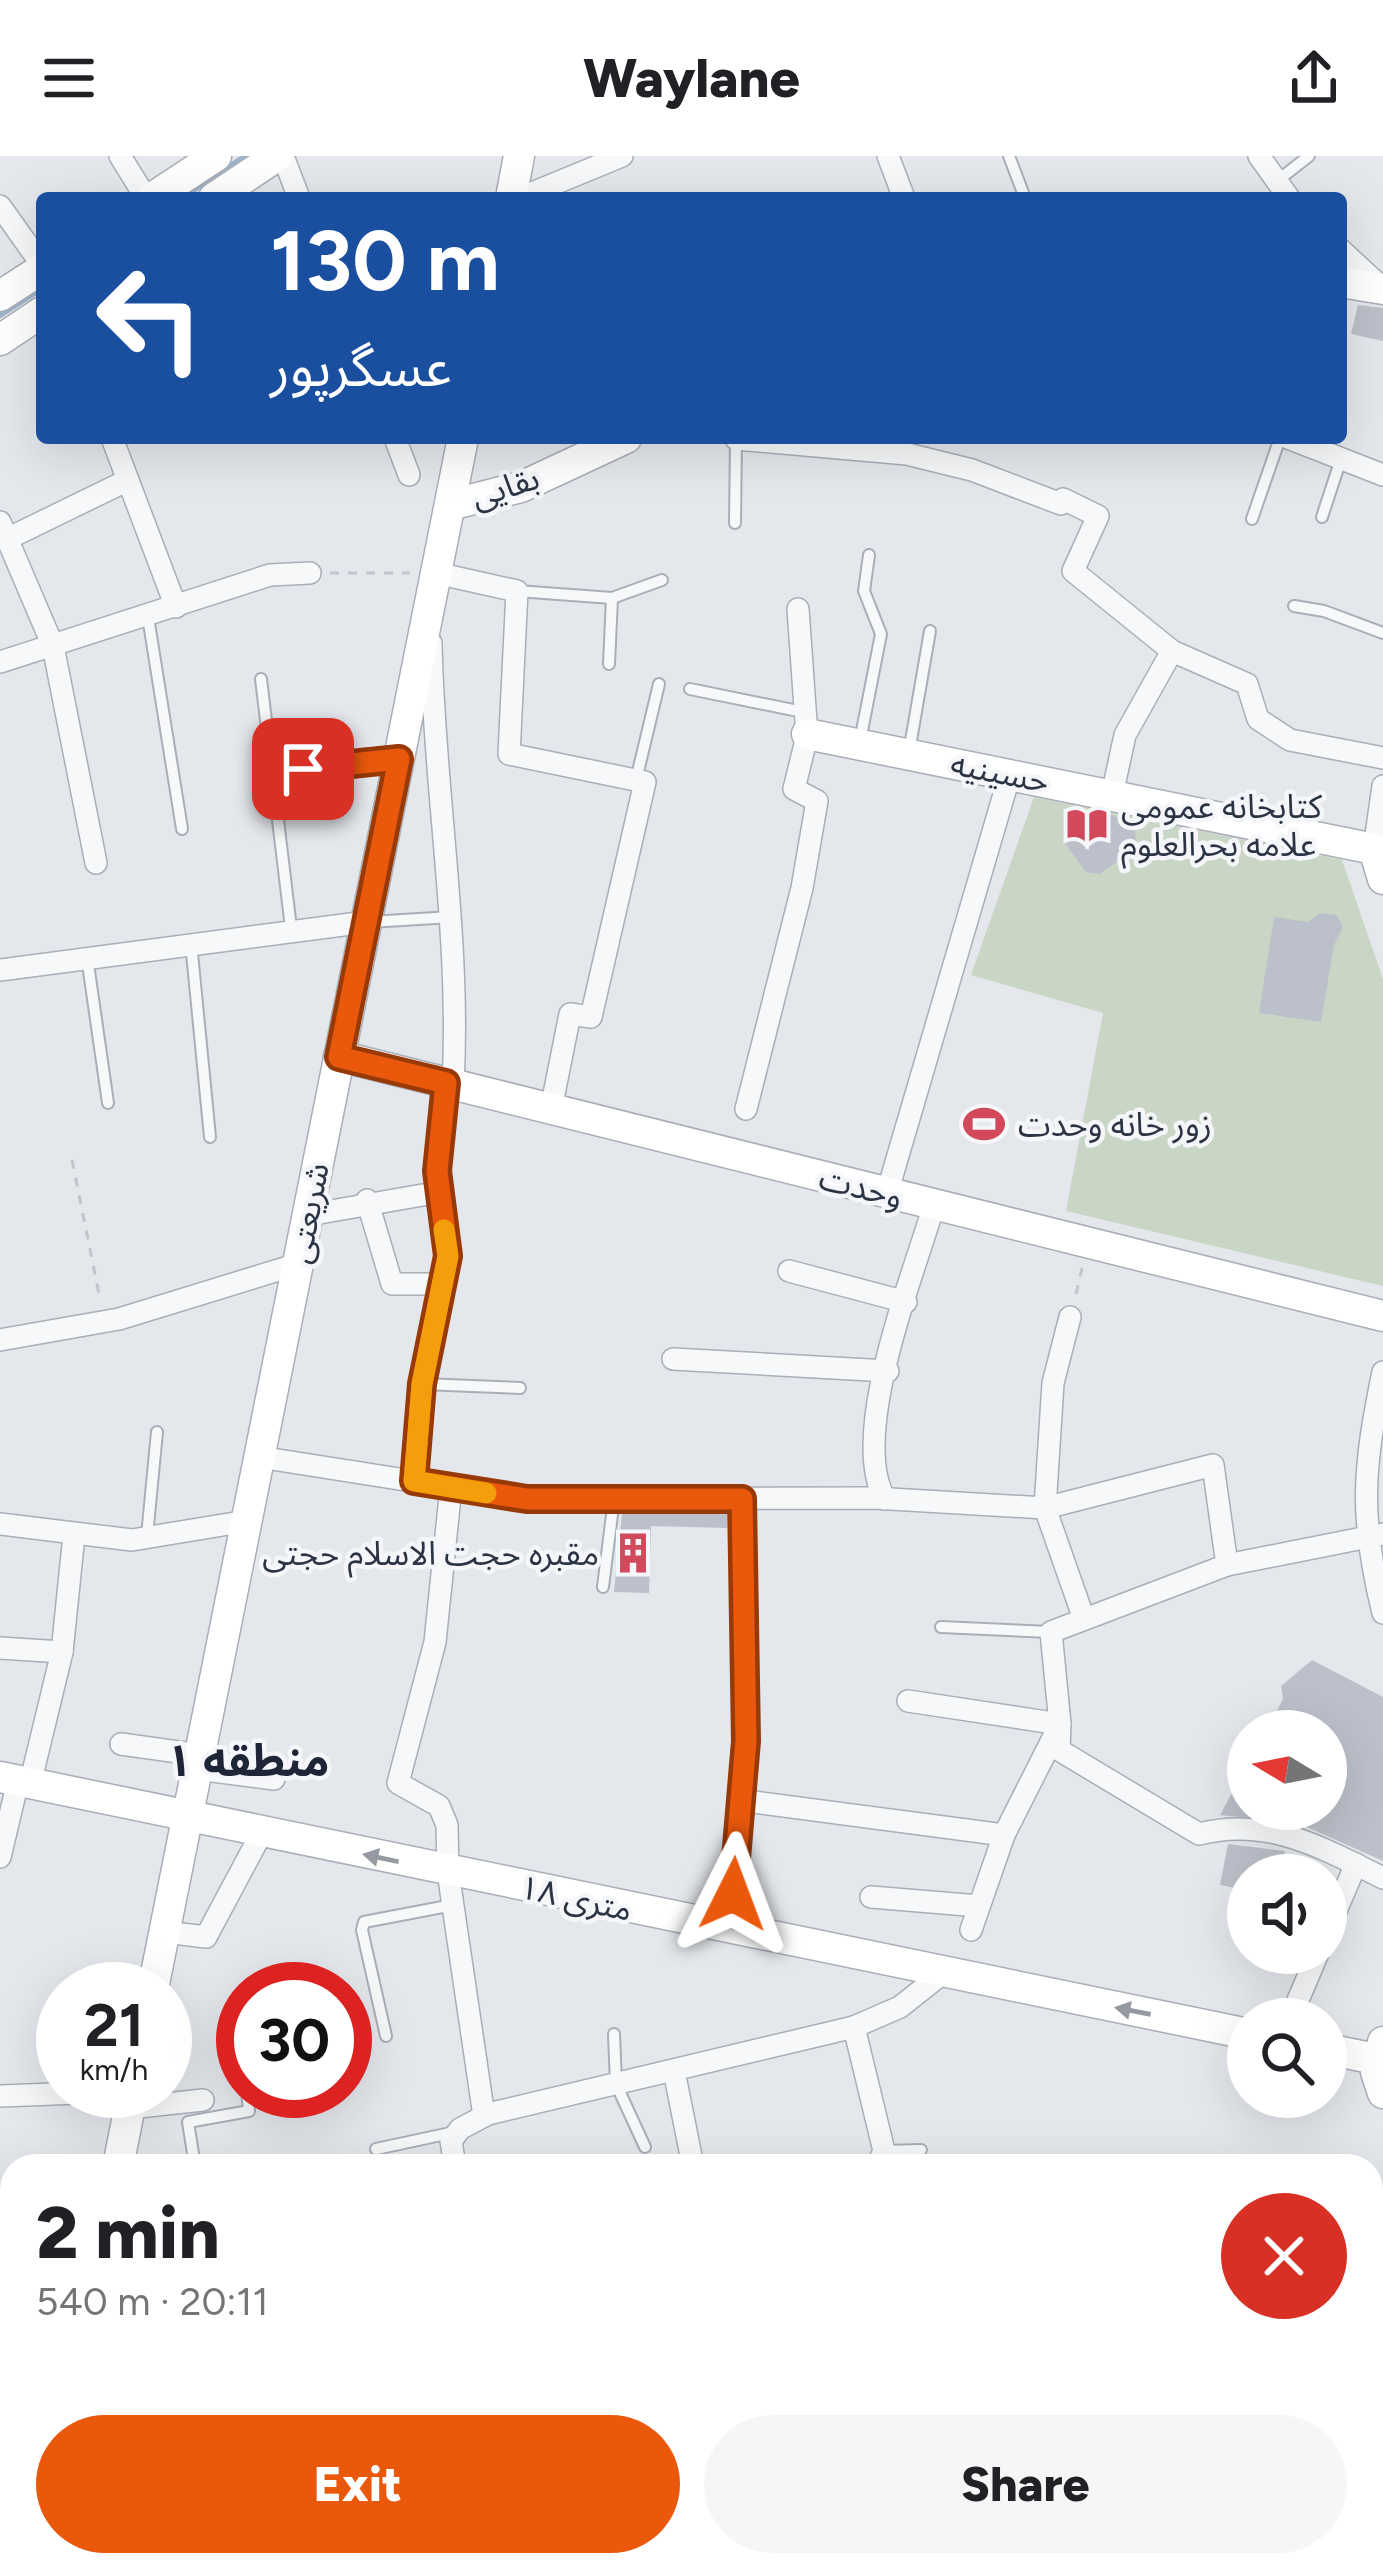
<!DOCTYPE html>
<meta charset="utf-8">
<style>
body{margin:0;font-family:Figtree,"Noto Sans Arabic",sans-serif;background:#f6f6f6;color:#202124;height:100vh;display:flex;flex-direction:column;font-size:45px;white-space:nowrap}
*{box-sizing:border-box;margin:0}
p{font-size:39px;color:#757577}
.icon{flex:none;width:66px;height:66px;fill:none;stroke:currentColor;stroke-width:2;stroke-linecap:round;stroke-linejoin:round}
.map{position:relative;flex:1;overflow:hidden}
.sheet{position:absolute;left:0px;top:1998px;width:1383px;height:423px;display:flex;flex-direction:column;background:#fff;border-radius:36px 36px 0 0;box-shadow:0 12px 48px #0002}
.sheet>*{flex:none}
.hud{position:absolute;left:36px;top:36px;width:1311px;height:252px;border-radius:12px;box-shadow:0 12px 48px #0002;background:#1a4fa0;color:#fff;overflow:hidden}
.needle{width:78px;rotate:280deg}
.tools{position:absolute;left:1227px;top:1554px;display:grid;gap:24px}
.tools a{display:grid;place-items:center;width:120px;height:120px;border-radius:50%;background:#fff;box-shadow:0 12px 48px #0002;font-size:60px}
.speed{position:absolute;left:36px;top:1806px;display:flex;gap:24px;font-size:60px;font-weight:700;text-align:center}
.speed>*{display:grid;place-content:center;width:156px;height:156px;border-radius:50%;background:#fff;box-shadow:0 12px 48px #0002;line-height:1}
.speed small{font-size:30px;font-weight:400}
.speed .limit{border:18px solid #d22;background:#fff;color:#111}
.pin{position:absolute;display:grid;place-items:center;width:102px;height:102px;color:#fff;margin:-51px;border-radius:24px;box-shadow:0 6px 18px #0006}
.me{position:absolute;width:132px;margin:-66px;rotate:3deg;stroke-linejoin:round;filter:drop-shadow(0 0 9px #0008)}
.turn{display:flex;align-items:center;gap:42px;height:252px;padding:0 36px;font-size:54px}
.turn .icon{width:156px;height:156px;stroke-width:2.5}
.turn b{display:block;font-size:84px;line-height:102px}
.round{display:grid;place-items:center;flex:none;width:126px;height:126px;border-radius:63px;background:#f6f6f6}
.headline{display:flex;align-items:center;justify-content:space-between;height:204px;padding:0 36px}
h1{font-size:72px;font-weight:800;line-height:90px}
.action{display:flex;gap:24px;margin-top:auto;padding:24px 36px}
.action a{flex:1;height:138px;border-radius:72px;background:#ea580c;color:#fff;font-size:48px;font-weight:800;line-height:138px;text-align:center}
.action a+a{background:#f6f6f6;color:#202124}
header{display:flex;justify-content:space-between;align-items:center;height:156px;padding:0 36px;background:#fff;font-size:54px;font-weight:800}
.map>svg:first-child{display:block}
</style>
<header><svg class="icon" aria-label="menu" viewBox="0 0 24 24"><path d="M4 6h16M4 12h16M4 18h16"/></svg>Waylane<svg class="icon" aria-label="share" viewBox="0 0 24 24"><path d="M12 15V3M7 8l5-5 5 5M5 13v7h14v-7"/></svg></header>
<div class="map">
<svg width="1383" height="2420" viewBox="0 0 1383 2420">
<rect width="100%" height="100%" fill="#e4e7ec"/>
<polygon fill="#c9d6c5" points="1034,641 1342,704 1383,823 1383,1130 1066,1055 1103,857 971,819"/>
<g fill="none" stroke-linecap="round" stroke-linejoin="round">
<g stroke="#9fb4cc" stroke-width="6">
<polyline points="181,42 246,0"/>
<polyline points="0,159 42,132"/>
</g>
</g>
<g fill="#bbc0ca">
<polygon points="1358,149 1383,152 1383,185 1351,178"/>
<polygon points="1082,654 1133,664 1137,691 1100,718 1086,716 1064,686 1065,673"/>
<polygon points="1320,757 1337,759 1343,771 1334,789 1321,866 1259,857 1274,761 1308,766"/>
<polygon points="727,1357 727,1372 651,1370 649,1437 614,1436 622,1358"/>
<polygon points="1312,1504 1383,1541 1383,1705 1298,1667 1220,1659 1248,1608 1248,1653 1326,1653 1326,1575 1266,1575 1283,1543 1281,1530"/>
<polygon points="1228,1688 1285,1695 1280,1719 1248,1719 1248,1734 1220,1729"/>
</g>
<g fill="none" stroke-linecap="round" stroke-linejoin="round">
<g stroke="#a9aeb7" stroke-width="14">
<g id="lane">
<polyline points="1009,0 1025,42"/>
<polyline points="1277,25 1309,0"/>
<polyline points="1322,361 1341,303"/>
<polyline points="1252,363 1280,282"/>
<polyline points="735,367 736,283"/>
<polyline points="517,435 612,442 662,424"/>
<polyline points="1294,450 1324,455 1383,477"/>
<polyline points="148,461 182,673"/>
<polyline points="609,508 612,442"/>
<polyline points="261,523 291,772"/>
<polyline points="690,533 803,556"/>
<polyline points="860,585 881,478 864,435 869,399"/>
<polyline points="909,596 930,475"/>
<polyline points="636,624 659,528"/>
<polyline points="370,766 451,761"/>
<polyline points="191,787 210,981"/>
<polyline points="87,801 108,947"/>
<polyline points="422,1228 520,1232"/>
<polyline points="147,1380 157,1276"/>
<polyline points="603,1431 614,1343"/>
<polyline points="941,1471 1051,1476"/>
<polyline points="271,1833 278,1825"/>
<polyline points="614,1878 616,1928 645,1991"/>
<polyline points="386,1880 362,1774 364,1766 453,1749"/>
<polyline points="376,1993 455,1976"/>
<polyline points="884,1995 921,1994"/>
<polyline points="195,2010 188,1966 249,1955 247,1935"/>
<polyline points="5,2182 12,2218"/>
<polyline points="1371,2312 1383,2312"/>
<polyline points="435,2420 438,2410"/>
</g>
</g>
<g stroke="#a9aeb7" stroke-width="24">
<g id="street">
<polyline points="120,0 146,42"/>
<polyline points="283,0 299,42"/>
<polyline points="888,0 904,42"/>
<polyline points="1259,0 1289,42"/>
<polyline points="520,42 622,0"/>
<polyline points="0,50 42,109"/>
<polyline points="1341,94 1382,132"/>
<polyline points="112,282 176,451"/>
<polyline points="395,282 409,319"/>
<polyline points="1288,282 1383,319"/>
<polyline points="736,283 907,298 972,314 1061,348 1063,343 1098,360 1073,415 1172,495 1247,528 1258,563 1290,584 1383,602"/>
<polyline points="0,366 53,490 96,707"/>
<polyline points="7,383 128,324"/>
<polyline points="436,417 517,435 509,598 645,626 591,861 570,858 551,953"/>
<path d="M431,487C434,635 461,781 453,929"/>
<polyline points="0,506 270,419 310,417"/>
<polyline points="303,612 399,603"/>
<polyline points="1112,639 1125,579 1172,495"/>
<polyline points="1374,693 1383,630"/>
<polyline points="0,814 366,766"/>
<polyline points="746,953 802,732 817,645 794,633 807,580 798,453"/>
<polyline points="887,1037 1010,618"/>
<polyline points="367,1044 392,1128 444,1128"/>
<polyline points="308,1059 440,1036"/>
<polyline points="789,1115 906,1146"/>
<polyline points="1070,1161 1053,1227 1045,1352 1084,1463"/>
<polyline points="0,1184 119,1163 298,1108"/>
<polyline points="673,1203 888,1215"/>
<path d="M1383,1216C1363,1313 1359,1360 1383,1457"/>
<polyline points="259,1301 527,1343 874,1342 1045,1352 1213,1309 1227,1409 1383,1378"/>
<polyline points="414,1325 422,1228 448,1100 437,1014 445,927"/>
<polyline points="451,1331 435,1486 398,1627 439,1650 447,1669 448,1716 484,1960"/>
<path d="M885,1343C848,1279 914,1118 934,1049"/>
<polyline points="0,1368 132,1384 247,1365"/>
<polyline points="0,1492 62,1496"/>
<path d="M908,1545L1060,1568L1059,1594L1199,1678C1268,1660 1322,1692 1383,1722"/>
<polyline points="121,1588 200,1599"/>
<polyline points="197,1613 274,1623"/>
<polyline points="30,1628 62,1496 74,1379"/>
<polyline points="739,1644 1004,1679"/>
<polyline points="0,1701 18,1625"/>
<polyline points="871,1741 979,1750"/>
<polyline points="731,1774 746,1585 742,1343"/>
<polyline points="971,1774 1004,1679 1060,1568 1051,1476 1227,1409"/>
<polyline points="165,1776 206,1781 261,1678"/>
<polyline points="1326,1778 1356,1708"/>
<polyline points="1290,1863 1318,1797"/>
<polyline points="854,1871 884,1995 877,2010"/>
<polyline points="674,1915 693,2010"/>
<polyline points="0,1940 133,1935"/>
<polyline points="129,1952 203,1944"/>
<polyline points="455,2010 451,1985 460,1973 488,1958 854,1871 900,1851 943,1817"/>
<polyline points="0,2062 12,2062"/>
<polyline points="0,2144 5,2182"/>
<polyline points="1005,2409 1006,2420"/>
<polyline points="1209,2409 1225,2420"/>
<polyline points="564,2420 570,2409"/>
<polyline points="881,2420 883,2409"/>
<polyline points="1138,2420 1139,2409"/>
</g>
</g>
<g stroke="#a9aeb7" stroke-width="33">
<g id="secondary">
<polyline points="152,42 216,0"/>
<polyline points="214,42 277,0"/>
<polyline points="511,42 519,0"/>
<polyline points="1341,126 1383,133"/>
<polyline points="0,140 42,113"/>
<polyline points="0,184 42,156"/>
<polyline points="450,349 521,331 626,282"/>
<polyline points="807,578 1374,693 1383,723"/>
<polyline points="339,900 1383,1160"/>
<polyline points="0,1621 1248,1878"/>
<polyline points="153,1833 463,282"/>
<polyline points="1383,1886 1376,1916 1383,1937"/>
<polyline points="1326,1893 1376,1903"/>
<polyline points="118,2010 133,1935"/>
<polyline points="1371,2257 1383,2184"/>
<polyline points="36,2420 38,2409"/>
<polyline points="1344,2420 1346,2409"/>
</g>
</g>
<g stroke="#c2c5cb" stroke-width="3" stroke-dasharray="9 9" stroke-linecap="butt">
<polyline points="330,417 410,417"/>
<polyline points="72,1004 100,1143"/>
<polyline points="1076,1138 1082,1112"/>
</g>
<use href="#lane" stroke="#f7f8fa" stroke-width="10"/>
<use href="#street" stroke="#f7f8fa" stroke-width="21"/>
<use href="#secondary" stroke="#fff" stroke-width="30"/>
</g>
<defs><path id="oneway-solid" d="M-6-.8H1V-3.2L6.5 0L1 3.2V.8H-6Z" transform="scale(3)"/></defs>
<g fill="#959aa2">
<use href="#oneway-solid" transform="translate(381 1702) rotate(-168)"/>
<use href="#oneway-solid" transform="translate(1133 1855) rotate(-169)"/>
</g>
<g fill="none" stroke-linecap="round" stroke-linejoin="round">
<g stroke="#983908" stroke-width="30">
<polyline id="route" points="303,613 399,603 339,901 446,927 437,1015 448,1100 422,1228 414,1325 527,1343 742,1343 746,1585 733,1738"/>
</g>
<use href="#route" stroke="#ea580c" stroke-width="21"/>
<polyline stroke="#f59e0b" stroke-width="21" points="444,1074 448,1100 422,1228 414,1325 486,1337"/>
</g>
<defs>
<g id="library-bare" transform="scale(3.24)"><path d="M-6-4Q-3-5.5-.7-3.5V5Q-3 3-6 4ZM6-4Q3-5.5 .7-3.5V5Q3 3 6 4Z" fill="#d1495b" stroke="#f4f6f9" stroke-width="2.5" paint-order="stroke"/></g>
<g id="stadium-bare" transform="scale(3.24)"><path d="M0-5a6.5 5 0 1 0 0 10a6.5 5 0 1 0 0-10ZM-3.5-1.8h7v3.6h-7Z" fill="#d1495b" stroke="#f4f6f9" stroke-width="2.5" paint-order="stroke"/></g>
<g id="building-bare" transform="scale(3.24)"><path d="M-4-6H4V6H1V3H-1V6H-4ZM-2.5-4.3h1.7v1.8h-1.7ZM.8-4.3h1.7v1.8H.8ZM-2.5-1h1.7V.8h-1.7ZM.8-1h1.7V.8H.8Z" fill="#d1495b" stroke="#f4f6f9" stroke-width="2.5" paint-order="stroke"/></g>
</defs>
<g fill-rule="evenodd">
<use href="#library-bare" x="1087" y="669"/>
<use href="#stadium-bare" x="984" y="968"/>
<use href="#building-bare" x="633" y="1397"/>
</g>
<g text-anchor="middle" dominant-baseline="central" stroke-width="9" stroke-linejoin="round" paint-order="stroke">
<g font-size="33" fill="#2b3445" stroke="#f4f6f9">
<text transform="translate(505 331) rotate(-18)">بقایی</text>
<text transform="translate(1000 616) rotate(11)">حسینیه</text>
<text transform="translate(861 1031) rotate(14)">وحدت</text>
<text transform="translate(308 1057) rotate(-79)">شریعتی</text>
<text transform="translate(576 1742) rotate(12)">۱۸ متری</text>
</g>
<g font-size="33" fill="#2b3445" stroke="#f4f6f9" text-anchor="start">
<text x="1121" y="650">کتابخانه عمومی<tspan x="1121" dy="38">علامه بحرالعلوم</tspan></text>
<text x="1018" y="968">زور خانه وحدت</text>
<text x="599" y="1397" text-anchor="end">مقبره حجت الاسلام حجتی</text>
</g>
<g font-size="45" font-weight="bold" fill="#1d2536" stroke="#f4f6f9">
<text x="248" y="1604">منطقه ۱</text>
</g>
</g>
</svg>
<div class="tools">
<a><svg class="needle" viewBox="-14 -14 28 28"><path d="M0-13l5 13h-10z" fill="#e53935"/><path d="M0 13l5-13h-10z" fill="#757577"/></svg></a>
<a><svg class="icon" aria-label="sound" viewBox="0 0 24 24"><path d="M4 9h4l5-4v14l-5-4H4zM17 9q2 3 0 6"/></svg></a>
<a><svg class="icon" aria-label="search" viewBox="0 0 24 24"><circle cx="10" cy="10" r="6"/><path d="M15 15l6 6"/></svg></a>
</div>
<div class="speed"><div>21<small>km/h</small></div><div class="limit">30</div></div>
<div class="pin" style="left:303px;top:613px;background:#d93025"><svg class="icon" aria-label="arrive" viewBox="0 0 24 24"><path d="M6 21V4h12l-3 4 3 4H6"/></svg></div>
<svg class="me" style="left:733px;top:1738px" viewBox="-20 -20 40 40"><path d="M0-17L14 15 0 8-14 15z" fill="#ea580c" stroke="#fff" stroke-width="4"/></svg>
<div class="hud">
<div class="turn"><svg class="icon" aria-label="left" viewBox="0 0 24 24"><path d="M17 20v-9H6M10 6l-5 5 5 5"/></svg><div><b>130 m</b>عسگرپور</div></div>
</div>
<section class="sheet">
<div class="headline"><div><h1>2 min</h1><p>540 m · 20:11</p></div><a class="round" style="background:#d93025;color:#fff"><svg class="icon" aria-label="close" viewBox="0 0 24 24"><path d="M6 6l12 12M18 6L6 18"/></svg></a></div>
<div class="action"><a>Exit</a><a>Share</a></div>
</section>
</div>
